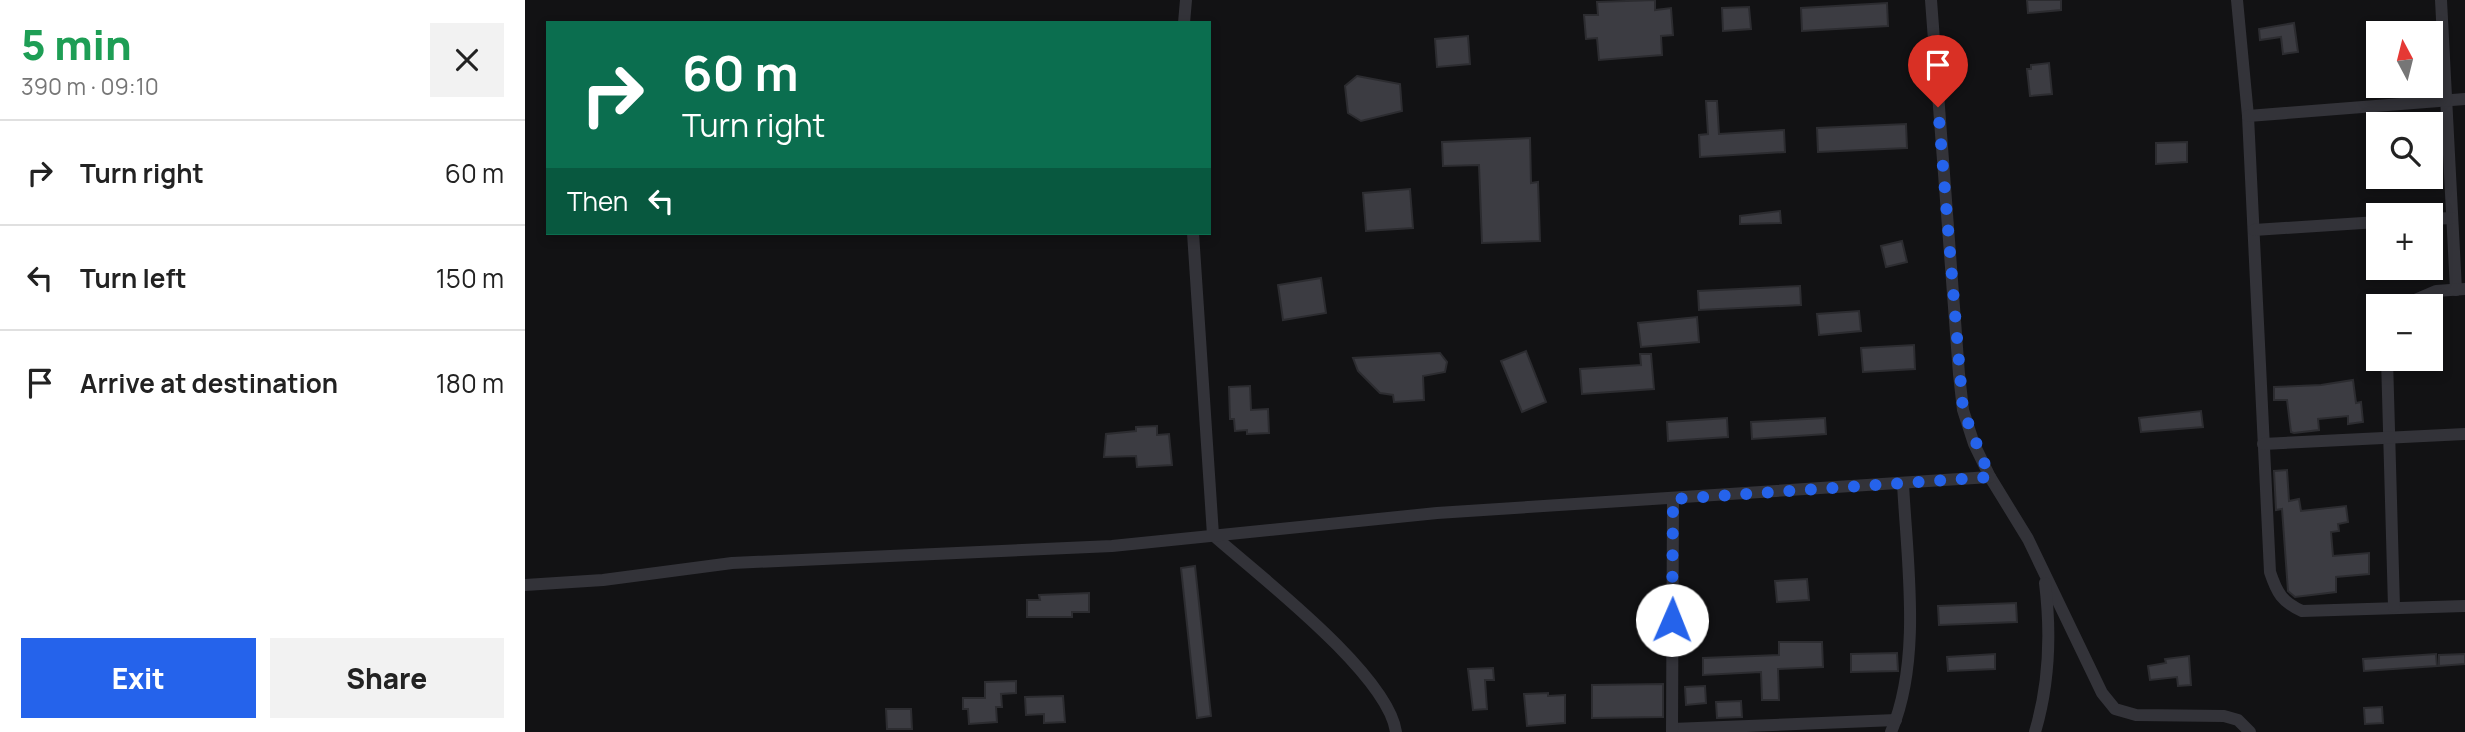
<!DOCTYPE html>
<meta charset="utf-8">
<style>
body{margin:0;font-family:Manrope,sans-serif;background:#f2f2f2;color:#222;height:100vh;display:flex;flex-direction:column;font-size:26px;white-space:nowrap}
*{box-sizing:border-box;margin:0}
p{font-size:23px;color:#767676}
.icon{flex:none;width:38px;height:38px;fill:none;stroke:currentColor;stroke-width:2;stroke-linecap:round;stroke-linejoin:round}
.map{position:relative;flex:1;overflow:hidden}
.panel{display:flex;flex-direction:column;background:#fff;width:525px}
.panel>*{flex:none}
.guide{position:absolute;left:21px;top:21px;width:665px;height:214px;border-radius:0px;box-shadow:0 4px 10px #0003;background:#0b6e4f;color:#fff;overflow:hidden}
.needle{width:46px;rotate:353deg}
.buttons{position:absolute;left:1841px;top:21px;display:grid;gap:14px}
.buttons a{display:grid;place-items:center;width:77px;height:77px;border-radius:0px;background:#fff;box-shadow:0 4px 10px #0003;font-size:35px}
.pin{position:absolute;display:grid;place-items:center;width:60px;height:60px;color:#fff;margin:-72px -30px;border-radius:50% 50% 50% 0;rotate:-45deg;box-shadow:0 0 7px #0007}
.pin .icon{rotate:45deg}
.me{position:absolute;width:77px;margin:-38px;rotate:1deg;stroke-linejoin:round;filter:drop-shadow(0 0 5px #0008)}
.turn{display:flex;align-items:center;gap:24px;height:147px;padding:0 21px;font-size:32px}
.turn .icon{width:91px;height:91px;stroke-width:2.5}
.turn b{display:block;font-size:49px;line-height:60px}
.then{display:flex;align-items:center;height:66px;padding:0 21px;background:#0003;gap:14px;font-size:26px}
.round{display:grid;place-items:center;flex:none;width:74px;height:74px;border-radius:0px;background:#f2f2f2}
.summary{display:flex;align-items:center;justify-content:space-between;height:119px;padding:0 21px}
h1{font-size:42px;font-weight:800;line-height:52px;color:#1e9e55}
.primary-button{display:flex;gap:14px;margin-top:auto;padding:14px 21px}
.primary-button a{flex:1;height:80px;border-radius:0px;background:#2563eb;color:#fff;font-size:28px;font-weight:800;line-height:80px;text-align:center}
.primary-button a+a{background:#f2f2f2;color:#222}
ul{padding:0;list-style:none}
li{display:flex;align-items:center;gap:21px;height:105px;padding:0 21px;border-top:2px solid #e0e0e0}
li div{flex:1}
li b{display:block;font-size:26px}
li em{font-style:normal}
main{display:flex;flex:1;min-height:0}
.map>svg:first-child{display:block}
</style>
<main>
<section class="panel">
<div class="summary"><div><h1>5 min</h1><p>390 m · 09:10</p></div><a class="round"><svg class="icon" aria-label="close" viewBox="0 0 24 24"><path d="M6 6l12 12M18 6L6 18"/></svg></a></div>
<ul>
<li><svg class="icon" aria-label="right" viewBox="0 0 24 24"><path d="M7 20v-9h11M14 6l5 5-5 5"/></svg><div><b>Turn right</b></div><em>60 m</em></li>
<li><svg class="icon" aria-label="left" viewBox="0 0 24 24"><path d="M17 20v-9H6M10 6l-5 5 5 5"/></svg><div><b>Turn left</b></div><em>150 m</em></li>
<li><svg class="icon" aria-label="arrive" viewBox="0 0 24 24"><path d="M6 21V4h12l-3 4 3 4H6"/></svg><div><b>Arrive at destination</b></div><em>180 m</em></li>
</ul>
<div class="primary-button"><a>Exit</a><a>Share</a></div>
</section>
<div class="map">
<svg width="1940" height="732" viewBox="0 0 1940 732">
<rect width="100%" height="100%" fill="#121214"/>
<g fill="#3c3c42" stroke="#2c2c30" stroke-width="2">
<polygon points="1130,0 1130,10 1146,8 1148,35 1136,36 1137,55 1074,60 1072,38 1061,39 1059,15 1073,15 1072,2"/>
<polygon points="1502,0 1536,0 1536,10 1503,13"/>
<polygon points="1362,3 1363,26 1277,31 1276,8"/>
<polygon points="1224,7 1226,29 1198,31 1197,8"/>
<polygon points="1769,23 1773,52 1758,54 1756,37 1735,40 1734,29"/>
<polygon points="943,36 945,64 912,67 910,39"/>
<polygon points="1524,63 1527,94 1505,96 1502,69 1506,69 1506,65"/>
<polygon points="832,76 875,84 877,111 836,121 823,113 820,86"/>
<polygon points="1181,101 1192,101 1194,134 1259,130 1260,152 1175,157 1174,135 1183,134"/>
<polygon points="1381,124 1382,148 1293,152 1292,128"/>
<polygon points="1005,138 1006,183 1013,182 1015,241 957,243 954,165 918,166 917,142"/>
<polygon points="1662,142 1662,162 1631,164 1631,143"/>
<polygon points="885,189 888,228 841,231 838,193"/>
<polygon points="1255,211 1256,223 1215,224 1215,216"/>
<polygon points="1377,241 1382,262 1361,267 1356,246"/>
<polygon points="796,278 801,313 758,320 753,285"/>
<polygon points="1275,286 1276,305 1174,310 1173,291"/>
<polygon points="1334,311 1336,331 1294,335 1292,314"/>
<polygon points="1172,317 1174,342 1116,347 1113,323"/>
<polygon points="1389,345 1390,369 1338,372 1336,348"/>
<polygon points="1001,351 1021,402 997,412 976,361"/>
<polygon points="915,353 922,362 920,372 898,376 899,400 869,402 868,395 855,393 833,371 828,358"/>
<polygon points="1115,354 1126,354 1129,389 1057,394 1055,369 1116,365"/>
<polygon points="1828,380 1831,403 1836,402 1838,422 1823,424 1823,416 1793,419 1794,430 1769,433 1766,432 1762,400 1749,400 1749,387 1796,385"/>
<polygon points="725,386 726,410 743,409 744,433 722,434 722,430 710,431 709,419 705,419 704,387"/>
<polygon points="1676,411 1678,427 1616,432 1614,418"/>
<polygon points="1202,418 1203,437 1143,441 1142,422"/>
<polygon points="1300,418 1301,434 1227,439 1226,422"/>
<polygon points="632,426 632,435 644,434 647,465 612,467 611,456 579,457 581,434 611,431 611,427"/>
<polygon points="1762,470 1764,501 1774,499 1776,511 1821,506 1823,522 1813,524 1814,531 1806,532 1808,556 1844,553 1844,574 1811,577 1811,592 1770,597 1763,591 1757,509 1751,510 1749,471"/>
<polygon points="670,566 686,716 672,718 656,568"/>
<polygon points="1282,579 1284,600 1252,602 1250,581"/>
<polygon points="564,593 564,612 547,612 547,617 502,617 502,600 515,600 514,595"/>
<polygon points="1491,603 1492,622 1414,625 1413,606"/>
<polygon points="1254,642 1297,642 1298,667 1253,669 1254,700 1237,700 1236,672 1178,675 1178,658 1254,655"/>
<polygon points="1372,653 1373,671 1326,672 1326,654"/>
<polygon points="1470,654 1470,669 1423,671 1422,657"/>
<polygon points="1911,654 1912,666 1839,671 1838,659"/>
<polygon points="1940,654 1940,664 1914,666 1914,655"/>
<polygon points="1664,656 1666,685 1653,686 1652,677 1625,680 1623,666 1641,663 1640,659"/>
<polygon points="968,668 969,680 960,680 962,709 948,710 943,669"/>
<polygon points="491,681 491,693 476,694 477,707 471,707 472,722 444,724 443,709 438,709 438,698 460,698 460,682"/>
<polygon points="1138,684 1138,717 1067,718 1067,685"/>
<polygon points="1180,686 1181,703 1161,705 1160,687"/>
<polygon points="1023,693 1023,696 1040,695 1040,723 1002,726 999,694"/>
<polygon points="538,696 540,722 519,723 519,714 501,715 500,697"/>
<polygon points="1216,701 1217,717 1192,718 1191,702"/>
<polygon points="1857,707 1858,723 1840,724 1839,708"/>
<polygon points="361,709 386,709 387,729 362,729"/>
</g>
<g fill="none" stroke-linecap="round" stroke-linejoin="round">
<g stroke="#333339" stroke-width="12">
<polyline points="1406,0 1434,374 1438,410 1449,444 1465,477 1503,539 1577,693 1590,709 1611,715 1699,716 1713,720 1725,732"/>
<path d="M1712,0L1723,116L1745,572C1752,593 1757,602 1777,611L1940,606"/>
<polyline points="1916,0 1931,290"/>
<polyline points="659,23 661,0"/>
<polyline points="1723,116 1940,99"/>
<polyline points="1906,219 1927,218"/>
<polyline points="1729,230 1853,222"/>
<path d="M668,233L688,535C732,574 863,674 871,732"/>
<polyline points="1876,306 1911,291 1940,289"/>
<polyline points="1862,359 1869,607"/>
<polyline points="1738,444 1940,434"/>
<polyline points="0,585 78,580 207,563 587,546 912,513 1465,477"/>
<polyline points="1147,729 1371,720"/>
<polyline points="1147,732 1148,499"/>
<path d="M1366,732C1397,660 1382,561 1378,484"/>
<path d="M1510,732C1524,685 1526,632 1520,583"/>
</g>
</g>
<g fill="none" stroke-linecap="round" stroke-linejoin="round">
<polyline stroke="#2563eb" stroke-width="12" stroke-dasharray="0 21.6" points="1147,620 1148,499 1465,477 1438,410 1413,107"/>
</g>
</svg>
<div class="buttons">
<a><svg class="needle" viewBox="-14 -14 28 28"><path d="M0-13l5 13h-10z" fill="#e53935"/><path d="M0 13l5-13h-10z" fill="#767676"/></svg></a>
<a><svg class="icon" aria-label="search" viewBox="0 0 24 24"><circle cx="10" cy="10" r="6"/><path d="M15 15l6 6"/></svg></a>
<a>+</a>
<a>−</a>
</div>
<div class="pin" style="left:1413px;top:107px;background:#d93025"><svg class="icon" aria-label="arrive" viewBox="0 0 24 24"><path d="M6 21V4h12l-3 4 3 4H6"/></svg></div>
<svg class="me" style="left:1147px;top:620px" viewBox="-20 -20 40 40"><circle r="19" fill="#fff"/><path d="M0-13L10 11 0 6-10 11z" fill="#2563eb"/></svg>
<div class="guide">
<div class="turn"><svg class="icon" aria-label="right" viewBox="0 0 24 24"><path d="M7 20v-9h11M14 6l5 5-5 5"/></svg><div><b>60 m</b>Turn right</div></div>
<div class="then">Then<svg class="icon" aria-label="left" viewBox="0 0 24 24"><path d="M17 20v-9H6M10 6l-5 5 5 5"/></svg></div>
</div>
</div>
</main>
